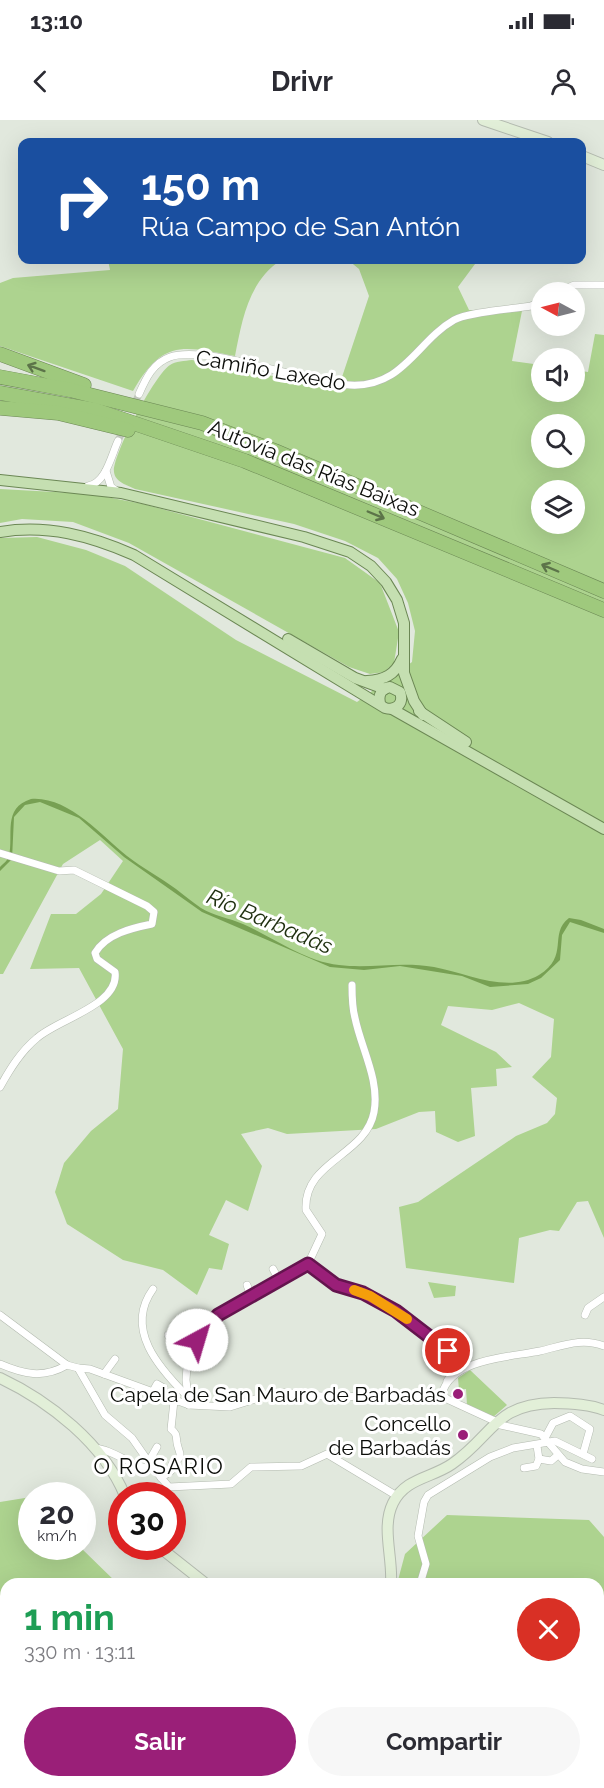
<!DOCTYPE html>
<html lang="es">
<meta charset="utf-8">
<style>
body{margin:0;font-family:Raleway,sans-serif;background:#f7f7f7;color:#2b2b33;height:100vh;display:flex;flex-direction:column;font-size:22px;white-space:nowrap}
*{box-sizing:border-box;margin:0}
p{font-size:20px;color:#7c7c81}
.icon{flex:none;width:33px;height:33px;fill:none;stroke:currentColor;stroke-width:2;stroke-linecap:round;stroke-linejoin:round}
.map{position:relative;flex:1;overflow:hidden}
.details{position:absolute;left:0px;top:1458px;width:604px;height:210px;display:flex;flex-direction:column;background:#fff;border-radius:18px 18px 0 0;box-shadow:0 6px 24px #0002}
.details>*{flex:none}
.hud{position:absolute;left:18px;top:18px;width:568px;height:126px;border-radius:12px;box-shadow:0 6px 24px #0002;background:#1a4fa0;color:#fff;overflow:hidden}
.needle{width:39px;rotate:277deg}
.tools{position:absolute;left:531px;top:162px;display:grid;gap:12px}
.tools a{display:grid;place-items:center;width:54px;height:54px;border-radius:50%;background:#fff;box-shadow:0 6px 24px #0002;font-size:30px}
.speed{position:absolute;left:18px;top:1362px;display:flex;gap:12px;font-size:30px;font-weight:700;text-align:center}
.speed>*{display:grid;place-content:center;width:78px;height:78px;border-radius:50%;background:#fff;box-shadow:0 6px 24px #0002;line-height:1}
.speed small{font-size:15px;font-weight:400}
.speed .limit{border:9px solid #d22;background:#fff;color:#111}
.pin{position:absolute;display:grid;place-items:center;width:51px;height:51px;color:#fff;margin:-26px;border:3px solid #fff;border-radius:50%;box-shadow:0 2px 6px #0007}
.me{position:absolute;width:66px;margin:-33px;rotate:39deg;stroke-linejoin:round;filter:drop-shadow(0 0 4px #0008)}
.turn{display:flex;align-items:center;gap:21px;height:126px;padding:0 24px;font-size:27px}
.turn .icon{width:78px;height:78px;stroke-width:2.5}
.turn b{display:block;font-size:42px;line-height:51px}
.round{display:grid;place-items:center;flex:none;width:63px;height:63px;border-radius:32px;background:#f7f7f7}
.summary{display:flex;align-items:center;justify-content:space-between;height:102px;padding:0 24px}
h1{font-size:36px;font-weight:700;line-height:45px;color:#1e9e55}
.cta{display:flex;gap:12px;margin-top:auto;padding:12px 24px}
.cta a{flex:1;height:69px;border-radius:36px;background:#9a1f78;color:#fff;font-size:24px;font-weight:700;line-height:69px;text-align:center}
.cta a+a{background:#f7f7f7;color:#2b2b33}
.status{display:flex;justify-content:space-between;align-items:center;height:42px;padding:0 30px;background:#fff;direction:ltr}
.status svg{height:16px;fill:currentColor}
header{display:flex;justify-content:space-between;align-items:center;height:78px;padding:0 24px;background:#fff;font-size:27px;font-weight:700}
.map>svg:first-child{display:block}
</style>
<div class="status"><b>13:10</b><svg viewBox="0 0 49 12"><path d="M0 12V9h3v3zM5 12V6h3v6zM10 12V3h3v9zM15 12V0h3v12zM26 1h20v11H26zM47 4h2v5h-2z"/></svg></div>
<header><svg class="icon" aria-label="back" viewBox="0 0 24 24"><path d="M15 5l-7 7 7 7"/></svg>Drivr<svg class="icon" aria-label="person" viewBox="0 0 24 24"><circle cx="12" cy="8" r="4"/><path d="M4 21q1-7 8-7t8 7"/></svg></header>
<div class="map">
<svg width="604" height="1668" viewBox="0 0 604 1668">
<rect width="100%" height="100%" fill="#e1e8dd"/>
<g fill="#add38f" fill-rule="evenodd">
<path d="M108,140H281C248,162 242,201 235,236C182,226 163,219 133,271L0,226V163L13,158L110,150Z"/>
<path d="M348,140H478L458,167L469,190L522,191L512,241L541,245L542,272H574L575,250L588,252L595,214L604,215V1118L588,1081L577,1082L559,1111L550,1110L519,1118L514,1163L406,1148L399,1087L418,1082L516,1016L547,1003L555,994L557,978L532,957L551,937L554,899L519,883L492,890L448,886L441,905L496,932L512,947L496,949L497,966L471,968L475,1016L458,1022L436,1012L435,991L419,992L376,1009L287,1014L268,1008L241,1014L262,1046L248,1091L226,1080L209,1115L229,1124L222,1150L209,1148L197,1175L163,1150L123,1140L67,1104L55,1072L64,1043L91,1011L118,989L123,929L79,848L30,849L51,794H76L101,774L123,741L100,720L63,744L3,854H0V418L37,417L86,430L125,446L236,520L357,582L412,542L415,511L408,483L397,459L378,438L345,421L294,404L135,369C127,365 115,362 114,352C112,336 155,254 170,245C175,241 185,241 192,240L338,269L369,176L359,149ZM542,304H574V338H542ZM542,370H574V404H542Z"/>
<polygon points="0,369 91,374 143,384 345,438 380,463 399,512 394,543 384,552 370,554 349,547 129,423 73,402 22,399 0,403"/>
<polygon points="428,1162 456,1166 455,1176 434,1178"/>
<polygon points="470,1250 507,1285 492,1298 467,1285 466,1269 459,1270 458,1258"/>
<polygon points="31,1377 32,1426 80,1427 118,1464 6,1464 6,1662 598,1662 598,1464 397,1464 405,1434 447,1395 589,1400 604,1417 604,1668 0,1668 0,1382"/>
</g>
<path fill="#77a053" d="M31,679C68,676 101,715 127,736C142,748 160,757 176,769C184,775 192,782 201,788C214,796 229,798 243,804C275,818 304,841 339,845C371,849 400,841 434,847C467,853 507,874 539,855C570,836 548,814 569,798L581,800L604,809V813L570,802L562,815L560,840L541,858L528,864L490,867L462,856L400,846L364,850L330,847L202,792L124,737L79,698L40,682L25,685L14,697L12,739L0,751V747C3,744 8,740 9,736C14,715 2,688 31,679Z"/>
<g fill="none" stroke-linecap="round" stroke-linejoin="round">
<polyline stroke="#c1c7bd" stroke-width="7" stroke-dasharray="7 3.5" stroke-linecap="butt" points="118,321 139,274"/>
<g stroke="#b4bbb0" stroke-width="8">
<g id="street">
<polyline points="559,172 574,165 604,165"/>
<path d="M139,274C146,258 153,243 170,237C206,224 305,263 350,265C403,268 417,221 454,200C468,192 513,189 531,186L542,181"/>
<polyline points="106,351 111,367 117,371"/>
<path d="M88,366C106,363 111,336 118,321"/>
<path d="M0,733L59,751L74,750L147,786L154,792L152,804C132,808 106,814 95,833L97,839L115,852C120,885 58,899 37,918C21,931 10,949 0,967"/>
<polyline points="308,1144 336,1165 363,1173 396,1191 459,1239 459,1244 447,1261"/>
<polyline points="273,1149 279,1160"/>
<polyline points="247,1165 251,1176"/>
<path d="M153,1169C124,1209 159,1248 187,1276"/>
<polyline points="0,1195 67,1245 78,1248 105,1295 132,1318 153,1348"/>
<polyline points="585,1195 588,1188 604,1177"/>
<polyline points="182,1198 190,1212"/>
<polyline points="168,1215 190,1212 196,1220"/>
<path d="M0,1244C23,1254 43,1259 67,1245"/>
<polyline points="78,1248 90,1249 189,1285 230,1287 277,1272 333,1277 442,1274"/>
<polyline points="104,1254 115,1239"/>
<polyline points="152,1273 157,1264 164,1268 161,1277"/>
<path d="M189,1285L186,1260L188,1233L193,1223L218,1195L308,1144L322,1114L306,1090C303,1041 366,1036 374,992C380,960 361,928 355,898C352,887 352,876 352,865"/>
<path d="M497,1302L447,1279L442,1274C451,1238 512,1237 540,1231C562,1226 582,1217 604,1226"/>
<polyline points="496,1304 541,1314 565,1342 582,1349 604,1352"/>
<polyline points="545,1318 553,1303 570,1296 590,1309 583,1334"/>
<polyline points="537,1326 539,1339 551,1341 558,1335"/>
<path d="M94,1328C114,1329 136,1350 153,1348L169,1367L231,1364L251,1347L301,1346L327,1334L397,1376"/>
<polyline points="149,1341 157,1327"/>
<polyline points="524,1348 536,1346 539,1339"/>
<path d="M161,1358L171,1351L172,1344C185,1336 179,1334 177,1323C176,1315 177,1314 171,1309L174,1281"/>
<polyline points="420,1464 426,1444 418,1416 424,1382 428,1375 490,1337 513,1328 555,1321 592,1339"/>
</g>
</g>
<g stroke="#b4bbb0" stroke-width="12">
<g id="secondary">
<polyline points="483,0 548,22"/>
<polyline points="582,36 604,45"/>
<path d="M0,1258C49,1281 104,1324 125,1376"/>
<polyline points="158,1426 206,1464"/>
<path d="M391,1464C393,1437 381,1407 393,1383C405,1358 432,1358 452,1344C494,1315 494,1284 554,1283C572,1283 588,1284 604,1290"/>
</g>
</g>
<g stroke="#6b8754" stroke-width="12">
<g id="primary">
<polyline points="0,360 121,373 304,417 350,432 371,446 386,462 397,480 404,503 404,553 414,581 423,595"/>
<path d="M0,412C47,404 91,416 134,435L385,588C397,591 404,583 400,572L390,567C382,568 378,574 380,583"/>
<polyline points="288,519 355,558 385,569"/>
<path d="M367,561C384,560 395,555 402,539"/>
<polyline points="392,589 604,709"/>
<polyline points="419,591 466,622"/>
</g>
</g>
<g stroke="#6b8754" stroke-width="15">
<g id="highway">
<polyline points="0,234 84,265"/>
<polyline points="0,257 70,270 202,303 275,331 604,471"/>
<polyline points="0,273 95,290 245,341 604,490"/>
<polyline points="0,288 58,293 128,310"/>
</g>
</g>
<use href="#street" stroke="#fff" stroke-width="7"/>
<use href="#secondary" stroke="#e2efd8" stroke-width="10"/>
<use href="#primary" stroke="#c5dfb1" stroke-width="10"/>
<use href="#highway" stroke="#9fc97d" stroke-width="14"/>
</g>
<defs><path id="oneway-shaft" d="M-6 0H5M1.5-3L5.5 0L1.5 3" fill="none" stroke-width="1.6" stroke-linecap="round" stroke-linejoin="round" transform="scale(1.5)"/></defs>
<g stroke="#5c7449">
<use href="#oneway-shaft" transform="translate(36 248) rotate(-160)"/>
<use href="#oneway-shaft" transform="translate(376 395) rotate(23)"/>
<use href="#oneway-shaft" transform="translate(550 448) rotate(-157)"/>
</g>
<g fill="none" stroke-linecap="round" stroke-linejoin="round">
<g stroke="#64144e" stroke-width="15">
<polyline id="route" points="197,1220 218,1195 308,1144 336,1165 363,1173 396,1191 448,1231"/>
</g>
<use href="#route" stroke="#9a1f78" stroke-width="10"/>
<polyline stroke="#f59e0b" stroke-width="10" points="354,1170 370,1176 407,1199"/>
</g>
<g fill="#9a1f78" stroke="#fff" stroke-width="2">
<circle cx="458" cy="1274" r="6"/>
<circle cx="463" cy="1315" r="6"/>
</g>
<g text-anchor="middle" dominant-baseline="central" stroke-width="6" stroke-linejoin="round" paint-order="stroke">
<g font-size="21" fill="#0b0d09" stroke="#fff">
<text transform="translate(271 250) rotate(10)">Camiño Laxedo</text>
<text transform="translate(314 348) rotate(22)">Autovía das Rías Baixas</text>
</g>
<g font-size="21" fill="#0b0d09" stroke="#fff" text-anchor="end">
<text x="446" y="1274">Capela de San Mauro de Barbadás</text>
<text x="451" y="1303">Concello<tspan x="451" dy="24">de Barbadás</tspan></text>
</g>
<g font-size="22" font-style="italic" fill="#203111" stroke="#fff">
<text transform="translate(270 801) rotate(23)">Río Barbadás</text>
</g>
<g font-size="22" letter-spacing="1.5" fill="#0b0d09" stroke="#fff">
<text x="159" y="1346">O ROSARIO</text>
</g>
</g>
</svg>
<div class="tools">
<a><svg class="needle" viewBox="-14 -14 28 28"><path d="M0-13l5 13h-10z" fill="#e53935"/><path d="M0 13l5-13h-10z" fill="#7c7c81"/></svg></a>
<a><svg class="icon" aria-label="sound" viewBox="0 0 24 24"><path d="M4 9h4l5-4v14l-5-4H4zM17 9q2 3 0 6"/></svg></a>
<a><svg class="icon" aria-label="search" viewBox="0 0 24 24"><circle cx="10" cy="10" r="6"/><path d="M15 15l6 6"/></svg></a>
<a><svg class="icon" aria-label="layers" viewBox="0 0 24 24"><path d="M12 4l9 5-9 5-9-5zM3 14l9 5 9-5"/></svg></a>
</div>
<div class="speed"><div>20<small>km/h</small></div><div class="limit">30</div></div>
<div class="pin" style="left:448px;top:1231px;background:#d93025"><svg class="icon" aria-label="arrive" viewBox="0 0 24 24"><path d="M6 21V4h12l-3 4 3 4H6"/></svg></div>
<svg class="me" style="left:197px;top:1220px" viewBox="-20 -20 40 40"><circle r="19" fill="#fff"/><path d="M0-13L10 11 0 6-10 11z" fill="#9a1f78"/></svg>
<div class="hud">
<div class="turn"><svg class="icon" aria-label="right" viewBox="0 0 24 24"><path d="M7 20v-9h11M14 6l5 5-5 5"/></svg><div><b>150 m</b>Rúa Campo de San Antón</div></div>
</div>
<section class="details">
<div class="summary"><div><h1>1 min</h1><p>330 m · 13:11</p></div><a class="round" style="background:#d93025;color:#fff"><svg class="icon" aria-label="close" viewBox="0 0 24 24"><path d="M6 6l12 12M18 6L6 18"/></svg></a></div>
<div class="cta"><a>Salir</a><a>Compartir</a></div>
</section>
</div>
